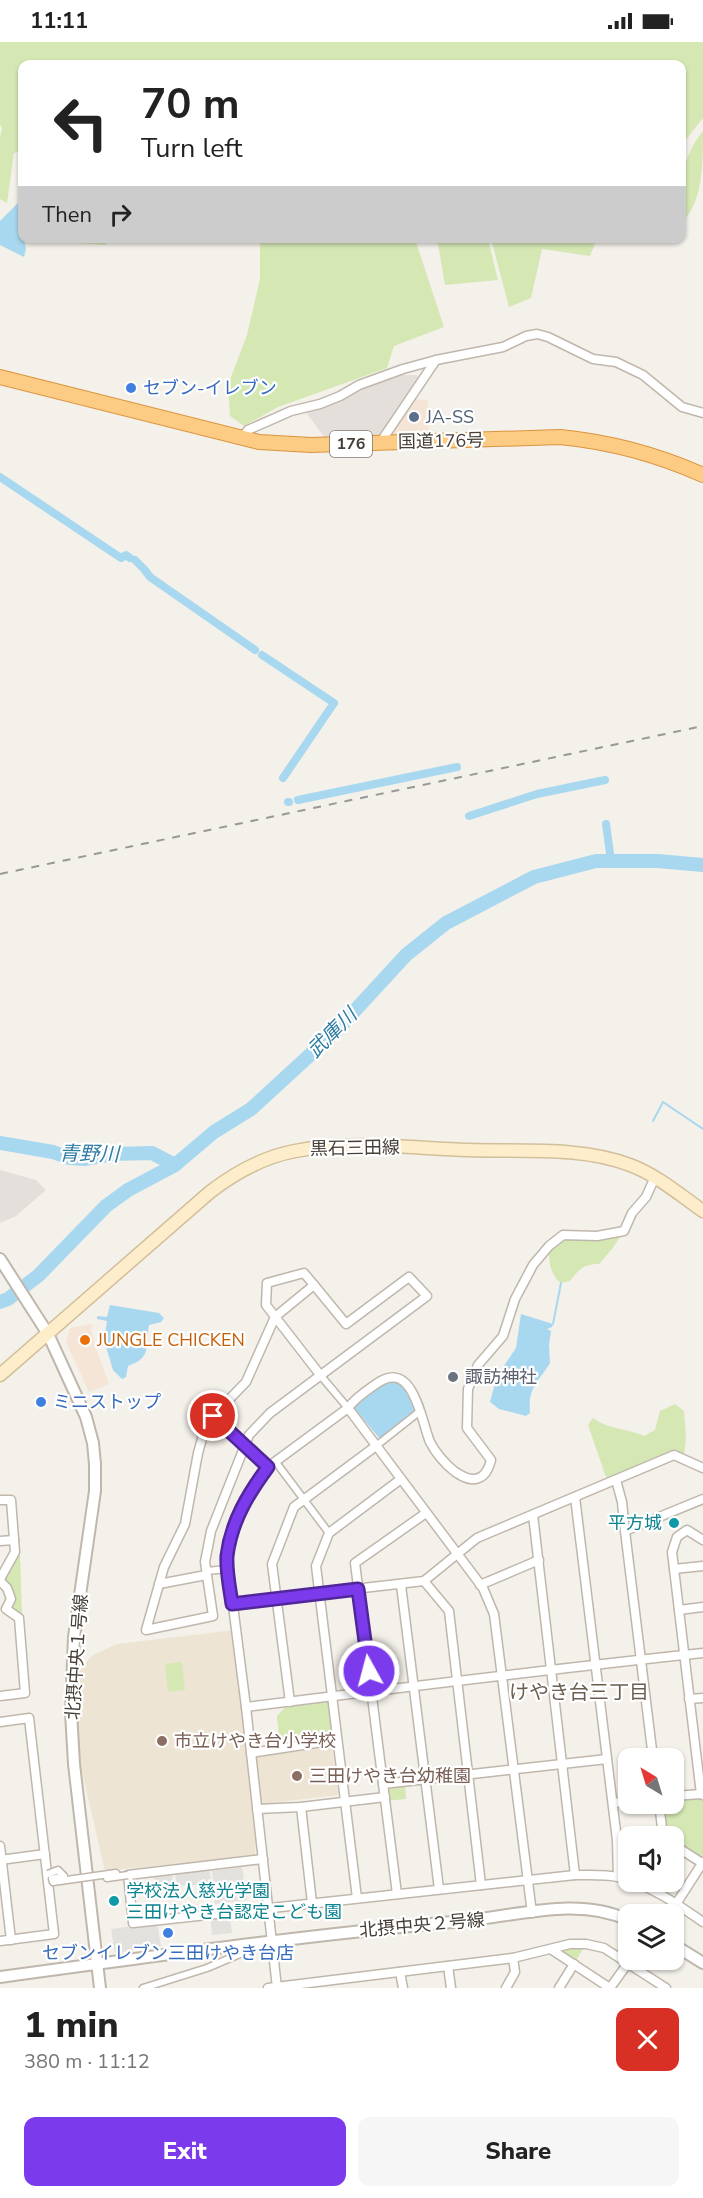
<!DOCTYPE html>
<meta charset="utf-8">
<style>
body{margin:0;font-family:"Nunito Sans","Noto Sans JP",sans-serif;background:#f6f6f6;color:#222;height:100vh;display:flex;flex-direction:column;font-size:22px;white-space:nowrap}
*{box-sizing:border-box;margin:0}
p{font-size:20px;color:#767676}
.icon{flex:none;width:33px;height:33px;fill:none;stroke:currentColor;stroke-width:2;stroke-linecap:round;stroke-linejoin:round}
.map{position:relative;height:1946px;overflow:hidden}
.sheet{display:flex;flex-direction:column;background:#fff;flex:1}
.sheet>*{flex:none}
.hud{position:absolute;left:18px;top:18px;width:668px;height:183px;border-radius:12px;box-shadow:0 2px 4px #0004;background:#fff;color:#222;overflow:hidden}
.needle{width:39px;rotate:322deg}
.controls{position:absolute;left:618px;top:1706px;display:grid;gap:12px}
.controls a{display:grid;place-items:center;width:66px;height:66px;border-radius:12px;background:#fff;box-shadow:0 2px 4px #0004;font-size:30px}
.pin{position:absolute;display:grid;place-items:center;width:51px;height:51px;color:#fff;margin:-26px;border:3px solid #fff;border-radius:50%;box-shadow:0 2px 6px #0007}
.me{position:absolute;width:66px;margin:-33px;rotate:353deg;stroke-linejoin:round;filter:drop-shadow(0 0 4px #0008)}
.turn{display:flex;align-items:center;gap:21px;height:126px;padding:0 24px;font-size:27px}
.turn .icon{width:78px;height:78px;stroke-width:2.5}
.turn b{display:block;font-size:42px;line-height:51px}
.then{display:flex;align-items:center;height:57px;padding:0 24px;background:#0003;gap:12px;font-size:22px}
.round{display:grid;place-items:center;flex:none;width:63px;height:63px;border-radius:12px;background:#f6f6f6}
.overview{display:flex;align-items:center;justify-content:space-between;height:102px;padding:0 24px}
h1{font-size:36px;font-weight:800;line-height:45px}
.primary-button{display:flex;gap:12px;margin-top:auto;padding:12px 24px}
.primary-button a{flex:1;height:69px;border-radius:12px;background:#7c3aed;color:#fff;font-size:24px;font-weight:800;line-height:69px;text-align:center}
.primary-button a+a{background:#f6f6f6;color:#222}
.status{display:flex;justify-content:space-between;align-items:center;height:42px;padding:0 30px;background:#fff;direction:ltr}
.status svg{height:16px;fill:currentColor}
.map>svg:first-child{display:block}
</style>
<div class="status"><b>11:11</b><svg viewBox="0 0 49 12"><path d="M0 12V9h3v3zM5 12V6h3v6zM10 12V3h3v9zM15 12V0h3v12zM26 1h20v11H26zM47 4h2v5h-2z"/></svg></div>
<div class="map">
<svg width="703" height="1946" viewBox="0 0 703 1946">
<rect width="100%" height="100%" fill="#f4f0ea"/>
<g fill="#f5e5d6">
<polygon points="412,357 428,358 429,392 386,394"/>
<polygon points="91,1282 93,1284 91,1287 96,1306 109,1342 89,1350 66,1300 70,1286"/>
</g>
<g fill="#e4dfdb">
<polygon points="394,333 416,333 421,336 382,394 325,396 305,369"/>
<polygon points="0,1128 36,1138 46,1148 16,1174 0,1181"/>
</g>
<g fill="#ede4d4">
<polygon points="235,1588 257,1767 255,1814 105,1829 72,1687 72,1636 93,1613 117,1602"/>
<polygon points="332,1705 338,1753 261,1762 256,1715"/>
</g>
<g fill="#d5e8b4">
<polygon points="0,0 703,0 703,76 681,104 681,22 22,22 22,109 14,111 7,161 0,157 0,95 2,87 0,82"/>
<path d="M703,89C703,120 703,162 681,181C679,147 681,115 703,89Z"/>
<polygon points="73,197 110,197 105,203 78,201"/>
<polygon points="260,197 415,197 444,285 394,304 387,326 278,365 244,384 230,374 228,343 247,293 260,237"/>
<polygon points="433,197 488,197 498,238 445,243 438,202"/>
<polygon points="491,197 491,196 597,197 590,214 542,207 531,256 509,265"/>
<path d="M624,1189L612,1207L599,1222C584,1222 579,1227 570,1239L561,1241C549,1232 549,1218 549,1204L563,1193Z"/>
<path d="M675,1362L684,1369L686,1394L684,1417L674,1413L608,1441L588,1383L593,1376C610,1388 626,1386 644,1394L655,1388L660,1369Z"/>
<polygon points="17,1511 20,1514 22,1573 20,1574 9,1567 13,1558 1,1538"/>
<polygon points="182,1620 185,1648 168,1650 165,1622"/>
<polygon points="331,1654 336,1698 290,1704 279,1694 277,1674 290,1660"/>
<polygon points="405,1739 406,1757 385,1759 384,1746"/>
<polygon points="703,1753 703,1820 674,1803 674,1794 663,1794 659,1761 674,1761 674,1754"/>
<polygon points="586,1902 574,1922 552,1908"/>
</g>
<g fill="#e3e1de">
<polygon points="242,1825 247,1858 215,1862 212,1829"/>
<polygon points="209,1827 212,1842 177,1844 175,1831"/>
<polygon points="172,1831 173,1845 155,1849 154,1834"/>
<polygon points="229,1872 232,1891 212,1893 210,1874"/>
<polygon points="157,1881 161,1904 115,1911 111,1887"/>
</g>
<g fill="#a8d8ef">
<polygon points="22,157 22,196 24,197 26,207 24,215 0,203 0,179"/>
<path d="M110,1263L159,1271L164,1276L161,1280L149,1283C145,1304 153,1315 128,1324L126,1335L122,1337L113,1328L104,1298L107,1279L97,1277V1274L107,1275Z"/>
<path d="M521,1272L553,1282L552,1285L547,1287L551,1289L549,1303L550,1321C538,1341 528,1344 530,1371L526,1374L499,1367L490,1360L497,1334L516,1306Z"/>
<path d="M393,1338C408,1344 412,1353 416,1368L380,1397L354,1366L356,1360L383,1340Z"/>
</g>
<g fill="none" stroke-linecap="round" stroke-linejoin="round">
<g stroke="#a8d8ef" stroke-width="2">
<polyline points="653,1079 663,1060 703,1087"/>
<polyline points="553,1282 561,1241"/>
</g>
<g stroke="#a8d8ef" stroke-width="8">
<polyline points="0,435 121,516 126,513 130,516"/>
<polyline points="135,518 144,527 150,535 255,608"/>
<polyline points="262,613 334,661 283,736"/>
<polyline points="298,758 457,725"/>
<polyline points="288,760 289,760"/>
<polyline points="469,774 537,752 605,738"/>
<polyline points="606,782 611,819"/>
</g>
<g stroke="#a8d8ef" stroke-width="14">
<polyline points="0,1101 53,1110 69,1116 84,1117 113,1112 152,1111 175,1123"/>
<polyline points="0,1260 8,1257 39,1233 106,1164 128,1148 175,1123 214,1090 251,1067 336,989 406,913 446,881 534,835 596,819 658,819 703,823"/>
</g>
<g stroke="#c0b7ac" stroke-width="9">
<g id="pedestrian">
<polyline points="321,1334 348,1366"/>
<polyline points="376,1404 419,1370"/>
<polyline points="275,1419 329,1491"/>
<polyline points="206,1529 228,1527"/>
<polyline points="143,1946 207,1926 261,1903"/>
</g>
</g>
<g stroke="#c0b7ac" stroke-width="11">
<g id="minor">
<polyline points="242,396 248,388 291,369 320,362 340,354 359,343 403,327 436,318 503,305 526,294 537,292 548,295 593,317 616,320 643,333 682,365 703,371"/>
<polyline points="380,401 436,318"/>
<polygon points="409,1235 427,1254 270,1371 249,1393 211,1489 205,1520 213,1574 146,1588 164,1525 185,1482 198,1411 204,1390 213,1374 246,1340 275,1275 314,1243 346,1282"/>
<polyline points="314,1243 304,1231 267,1241 266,1263 321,1334"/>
<path d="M348,1366C355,1356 366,1349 376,1342C413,1315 421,1378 430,1400C435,1410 445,1422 454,1429C460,1433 467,1438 475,1437C485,1436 489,1426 491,1418L467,1386L468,1347L478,1323L503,1294L515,1257L533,1223L549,1204L563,1193L597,1194L624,1189L632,1171L646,1155L655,1135"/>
<polyline points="213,1374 268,1425"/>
<polyline points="616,1438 622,1460 625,1489"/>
<polyline points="575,1455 617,1798 618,1835"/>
<polyline points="0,1458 11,1458 15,1510 0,1537"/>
<polyline points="533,1473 575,1833"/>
<polyline points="0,1499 14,1498"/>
<polyline points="674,1527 703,1524"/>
<polyline points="0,1539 7,1546 11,1557 6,1567 19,1576 25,1651 0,1654"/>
<polyline points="424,1539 449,1569 481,1843"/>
<polyline points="159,1542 206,1533"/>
<polyline points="401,1543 439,1847"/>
<polyline points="480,1543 539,1518"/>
<polyline points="232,1561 424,1539 477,1496 674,1413 703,1426"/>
<polyline points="679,1568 703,1565"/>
<polyline points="689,1657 703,1656"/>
<polyline points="290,1660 272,1522 294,1465 376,1404"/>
<polyline points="246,1665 277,1946"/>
<polyline points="0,1680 29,1676 54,1892 0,1899"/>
<polyline points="251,1711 336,1698"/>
<polyline points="653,1716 625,1489 703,1457"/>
<polyline points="383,1742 607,1717"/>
<polyline points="701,1752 672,1510 677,1495 687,1488 703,1498"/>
<polyline points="674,1754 701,1752 703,1753"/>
<polyline points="613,1761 628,1759"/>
<polyline points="659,1761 663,1794"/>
<polyline points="301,1765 312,1861"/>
<polyline points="257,1767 301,1765 385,1755"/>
<polyline points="674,1803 702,1821"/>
<polyline points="0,1804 11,1898"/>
<path d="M263,1817L128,1833L133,1881L575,1833C589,1833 605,1832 618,1835C650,1843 677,1862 703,1880"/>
<polyline points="0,1818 45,1812"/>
<polyline points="397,1852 355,1521 426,1471"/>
<polyline points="357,1856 316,1524 329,1491 401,1437"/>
<polyline points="676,1862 703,1820"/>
<path d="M532,1871L494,1572L483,1546L348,1366L268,1425L250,1449L239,1471L227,1517L246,1665C398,1646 550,1627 703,1611"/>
<polyline points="552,1908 610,1946"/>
<polyline points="448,1924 451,1946"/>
<polyline points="400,1930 403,1946"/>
<polyline points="268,1946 513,1916 570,1902 586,1902 604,1906 666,1946"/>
<polyline points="506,1946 515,1930 513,1916"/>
<polyline points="559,1946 574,1922"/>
<polyline points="610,1946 628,1921"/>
</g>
</g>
<g stroke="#c0b7ac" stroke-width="14">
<g id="tertiary">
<polyline points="0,1217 48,1292 86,1375 93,1401 95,1422 95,1449 74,1595 71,1670 74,1722 100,1946"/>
<polyline points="674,1903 703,1921"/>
<path d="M0,1935C154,1914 308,1893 463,1879C517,1874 578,1854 628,1878"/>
</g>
</g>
<g stroke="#d3bf9a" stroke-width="15">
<path id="secondary" d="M0,1333L210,1150C236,1130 263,1115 295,1109C352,1098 411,1106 468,1108C521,1110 580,1104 630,1123C657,1133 680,1153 703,1169"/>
</g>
<g stroke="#db933d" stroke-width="16">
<path id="trunk" d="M0,335L259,400L311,403L560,395C611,400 656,412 703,433"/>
</g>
<use href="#pedestrian" stroke="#fff" stroke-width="6"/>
<use href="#minor" stroke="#fff" stroke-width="8"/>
<use href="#tertiary" stroke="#fff" stroke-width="10"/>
<use href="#secondary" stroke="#fdedcb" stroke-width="12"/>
<use href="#trunk" stroke="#fccc84" stroke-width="14"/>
<polyline stroke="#989898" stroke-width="2" stroke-dasharray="8 8" stroke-linecap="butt" points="0,832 703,684"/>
<g stroke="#c0b7ac" stroke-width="9" stroke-linecap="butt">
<polyline id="pedestrian-bridge" points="48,1832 58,1828 64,1834 52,1837 53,1840 116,1831 117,1833 107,1834 107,1836 128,1833"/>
</g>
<use href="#pedestrian-bridge" stroke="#fff" stroke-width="6"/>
</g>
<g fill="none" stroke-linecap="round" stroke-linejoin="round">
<g stroke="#51269a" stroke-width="15">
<path id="route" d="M213,1374L268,1425C248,1452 231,1480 227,1514C226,1529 230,1547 232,1562L358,1547L369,1629"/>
</g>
<use href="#route" stroke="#7c3aed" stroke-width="10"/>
</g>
<g fill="#3f7fe0" stroke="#fff" stroke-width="2">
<circle cx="131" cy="346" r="6"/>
<circle cx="41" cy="1360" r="6"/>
<circle cx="168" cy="1891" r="6"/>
</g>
<circle fill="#5c6f8a" stroke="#fff" stroke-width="2" cx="414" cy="375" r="6"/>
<circle fill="#e8710a" stroke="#fff" stroke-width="2" cx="85" cy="1298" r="6"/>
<circle fill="#6b7280" stroke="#fff" stroke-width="2" cx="453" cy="1335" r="6"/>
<g fill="#0f9aa8" stroke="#fff" stroke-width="2">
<circle cx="674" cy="1481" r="6"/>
<circle cx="114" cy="1859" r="6"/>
</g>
<g fill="#8d6e63" stroke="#fff" stroke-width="2">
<circle cx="162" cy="1699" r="6"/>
<circle cx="297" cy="1734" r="6"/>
</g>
<g text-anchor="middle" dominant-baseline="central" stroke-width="4.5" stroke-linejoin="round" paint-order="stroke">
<rect fill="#fff" stroke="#7f7974" stroke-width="1.5" x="330" y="389" width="42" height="26" rx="4.5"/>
<g font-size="16" font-weight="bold" fill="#484038">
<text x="351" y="402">176</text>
</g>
<g font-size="18" fill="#366cbe" stroke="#fff" text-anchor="start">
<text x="143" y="346">セブン-イレブン</text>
<text x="53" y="1360">ミニストップ</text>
<text x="168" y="1911" text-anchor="middle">セブンイレブン三田けやき台店</text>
</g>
<g font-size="18" fill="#4e5e75" stroke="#fff" text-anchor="start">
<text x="426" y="375">JA-SS</text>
</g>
<g font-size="18" fill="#484038" stroke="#fff">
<text transform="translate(441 399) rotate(-1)">国道176号</text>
<text transform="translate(355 1106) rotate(-1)">黒石三田線</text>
<text transform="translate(77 1615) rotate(-86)">北摂中央１号線</text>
<text transform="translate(422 1883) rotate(-5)">北摂中央２号線</text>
</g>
<g font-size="18" fill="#c56008" stroke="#fff" text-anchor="start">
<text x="97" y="1298">JUNGLE CHICKEN</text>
</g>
<g font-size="18" fill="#5b616d" stroke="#fff" text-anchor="start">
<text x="465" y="1335">諏訪神社</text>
</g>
<g font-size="18" fill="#0d838f" stroke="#fff" text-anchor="end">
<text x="662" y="1481">平方城</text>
<text x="126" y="1849" text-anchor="start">学校法人慈光学園<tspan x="126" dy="21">三田けやき台認定こども園</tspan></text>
</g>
<g font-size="18" fill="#785e54" stroke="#fff" text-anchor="start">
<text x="174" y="1699">市立けやき台小学校</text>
<text x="309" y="1734">三田けやき台幼稚園</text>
</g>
<g font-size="20" font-style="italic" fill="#2f7ca3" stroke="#fff">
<text transform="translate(332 991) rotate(-45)">武庫川</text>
<text transform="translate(89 1112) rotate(1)">青野川</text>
</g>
<g font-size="20" fill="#6b5d4f" stroke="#fff">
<text x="579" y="1650">けやき台三丁目</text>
</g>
</g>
</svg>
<div class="controls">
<a><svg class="needle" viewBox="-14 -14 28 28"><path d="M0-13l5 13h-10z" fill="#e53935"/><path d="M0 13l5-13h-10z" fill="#767676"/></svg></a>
<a><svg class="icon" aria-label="sound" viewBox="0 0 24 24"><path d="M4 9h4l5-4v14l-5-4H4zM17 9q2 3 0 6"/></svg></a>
<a><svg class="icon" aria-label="layers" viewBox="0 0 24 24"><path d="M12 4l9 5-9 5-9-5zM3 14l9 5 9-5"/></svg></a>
</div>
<div class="pin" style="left:213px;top:1374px;background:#d93025"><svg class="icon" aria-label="arrive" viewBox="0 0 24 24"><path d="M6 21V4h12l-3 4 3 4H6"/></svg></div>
<svg class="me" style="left:369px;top:1629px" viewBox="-20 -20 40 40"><circle r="17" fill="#7c3aed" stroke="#fff" stroke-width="3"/><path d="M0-11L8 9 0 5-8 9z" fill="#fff"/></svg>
<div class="hud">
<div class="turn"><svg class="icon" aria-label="left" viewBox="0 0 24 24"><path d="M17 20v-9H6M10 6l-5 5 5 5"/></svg><div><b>70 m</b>Turn left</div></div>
<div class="then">Then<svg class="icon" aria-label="right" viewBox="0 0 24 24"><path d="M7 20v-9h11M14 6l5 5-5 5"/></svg></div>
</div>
</div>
<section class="sheet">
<div class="overview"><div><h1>1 min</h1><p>380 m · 11:12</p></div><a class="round" style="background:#d93025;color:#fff"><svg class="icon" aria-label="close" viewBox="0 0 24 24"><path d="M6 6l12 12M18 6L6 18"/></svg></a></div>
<div class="primary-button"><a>Exit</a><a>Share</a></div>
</section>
